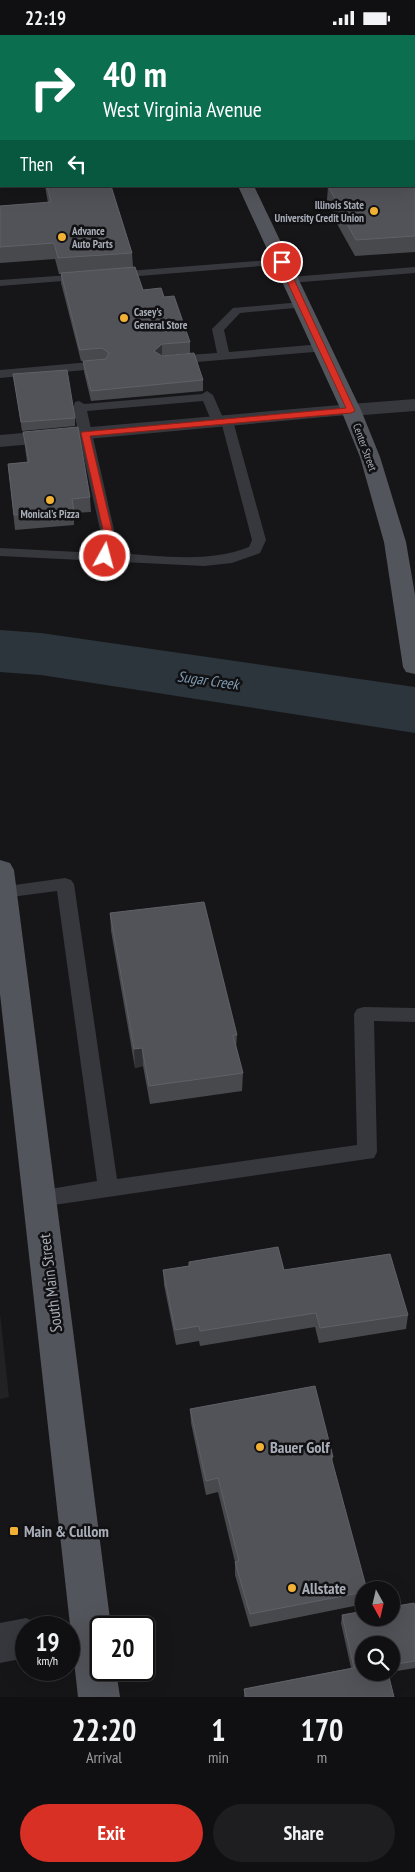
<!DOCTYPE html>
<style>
body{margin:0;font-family:"PT Sans Narrow",sans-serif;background:#1e1e20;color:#f1f3f6;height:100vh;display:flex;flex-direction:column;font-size:19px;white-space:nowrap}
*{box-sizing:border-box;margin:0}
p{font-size:16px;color:#9c9d9f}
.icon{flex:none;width:28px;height:28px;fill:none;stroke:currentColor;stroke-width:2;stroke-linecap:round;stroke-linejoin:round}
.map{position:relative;height:1662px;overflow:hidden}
.details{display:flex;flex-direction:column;background:#101012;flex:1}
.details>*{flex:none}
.top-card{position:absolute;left:0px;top:0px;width:415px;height:152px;box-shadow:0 5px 20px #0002,0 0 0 1px #303032;background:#0b6e4f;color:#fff;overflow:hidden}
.needle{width:32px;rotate:172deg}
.buttons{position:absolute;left:355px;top:1546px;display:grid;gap:10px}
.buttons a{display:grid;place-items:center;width:45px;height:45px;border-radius:50%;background:#101012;box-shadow:0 5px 20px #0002,0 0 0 1px #303032;font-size:25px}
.speed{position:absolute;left:15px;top:1581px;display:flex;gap:10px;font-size:25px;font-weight:700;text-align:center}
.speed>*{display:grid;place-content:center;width:65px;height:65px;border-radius:50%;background:#101012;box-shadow:0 5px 20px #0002,0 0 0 1px #303032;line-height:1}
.speed small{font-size:12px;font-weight:400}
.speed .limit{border:2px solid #111;border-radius:8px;background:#fff;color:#111}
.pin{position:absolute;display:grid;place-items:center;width:42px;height:42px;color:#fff;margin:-21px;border:2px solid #fff;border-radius:50%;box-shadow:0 1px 5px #0007}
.me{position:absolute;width:55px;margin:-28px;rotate:7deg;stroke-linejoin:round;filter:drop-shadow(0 0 4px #0008)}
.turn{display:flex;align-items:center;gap:18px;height:105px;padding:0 20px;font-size:22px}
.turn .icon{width:65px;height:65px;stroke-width:2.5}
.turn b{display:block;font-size:35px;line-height:42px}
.then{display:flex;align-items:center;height:48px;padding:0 20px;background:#0003;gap:10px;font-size:19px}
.eta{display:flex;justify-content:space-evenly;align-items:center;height:85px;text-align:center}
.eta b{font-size:30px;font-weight:700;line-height:35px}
.primary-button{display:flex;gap:10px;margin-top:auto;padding:10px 20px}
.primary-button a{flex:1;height:58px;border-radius:30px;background:#d93025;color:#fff;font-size:20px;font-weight:700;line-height:58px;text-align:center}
.primary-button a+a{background:#1e1e20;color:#f1f3f6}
.status{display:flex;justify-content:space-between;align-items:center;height:35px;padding:0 25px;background:#101012;direction:ltr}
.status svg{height:14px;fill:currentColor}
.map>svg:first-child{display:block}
</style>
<div class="status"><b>22:19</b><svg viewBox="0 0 49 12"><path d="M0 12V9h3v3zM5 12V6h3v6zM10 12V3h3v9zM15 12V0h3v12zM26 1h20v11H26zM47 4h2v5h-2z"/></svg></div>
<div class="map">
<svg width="415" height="1662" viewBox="0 0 415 1662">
<rect width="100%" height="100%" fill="#161618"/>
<polygon fill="#222225" points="0,1278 9,1362 0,1364"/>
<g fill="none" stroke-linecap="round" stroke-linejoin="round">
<polygon fill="#2c353c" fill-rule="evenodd" points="0,595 41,598 415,652 415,698 41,640 0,637"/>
<g fill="#37383d" fill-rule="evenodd">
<rect x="107" y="0" width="9" height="1"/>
<rect x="414" y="101" width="1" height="6"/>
<rect x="414" y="137" width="1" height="6"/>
<polygon points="282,224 286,225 288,227 286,229 115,243 109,240 115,237"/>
<polygon points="415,232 415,238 290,248 284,245 290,242"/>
<polygon points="84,239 88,240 90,242 88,244 0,251 0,245"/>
<polygon points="302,267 306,268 308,270 306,272 240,278 224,295 229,317 322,309 326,310 328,313 326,316 173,329 167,325 173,321 217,318 212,294 233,273"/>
<polygon points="102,326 106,327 108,330 106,333 0,343 0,335"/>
<path d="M207,356L213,360L223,383H232L233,386L266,505L260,518L232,528L204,531L0,521V513L98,518L101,499L73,373L75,367L79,366L84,369L202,359ZM203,366L213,390H222L252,505L249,512C206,529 158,520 112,518L115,499L87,376Z"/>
<polygon points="65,843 71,845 74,849 117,1144 357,1110 354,979 357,974 364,972 415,973 415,987 374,986 377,1117 374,1123 40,1172 33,1169 30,1163 33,1157 97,1146 57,856 3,863 0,862 0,852"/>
</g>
<g fill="#37383d" fill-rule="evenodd">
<rect x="414" y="32" width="1" height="8"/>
<rect x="0" y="58" width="1" height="8"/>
<polygon points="415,364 415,376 351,381 344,379 341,375 344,371 351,369"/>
<polygon points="26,1583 40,1589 42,1592 26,1592 26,1623 0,1628 0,1588"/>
</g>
<polygon fill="#37383d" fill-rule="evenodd" points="351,369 358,371 361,375 358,379 0,412 0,400"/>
<g fill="#53555c" fill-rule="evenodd">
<rect x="169" y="0" width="14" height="1"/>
<polygon points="238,151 254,151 361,375 380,422 406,507 415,560 415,639 406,637 403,632 384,507 360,422 341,375"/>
<polygon points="0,825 10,828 14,835 111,1592 101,1592 101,1635 116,1635 120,1662 78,1662 0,959"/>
</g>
</g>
<g fill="#47494d">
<polygon points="415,144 415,217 355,221 336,187 336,182 327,165 328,151 414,151"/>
<polygon points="45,151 111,151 132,218 133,232 143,255 164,262 190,307 190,318 161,321 203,345 203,356 91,366 84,337 83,326 103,324 81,326 61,248 61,239 59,239 55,224 0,228 0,171 48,168"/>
<polygon points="13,339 75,383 75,391 22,396"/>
<polygon points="23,397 90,462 91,477 74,478 74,490 15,495 8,429 27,427"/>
<polygon points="110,878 237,1000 236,1014 243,1038 242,1056 150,1069 143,1031 135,1033 111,896"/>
<polygon points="189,1227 284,1235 408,1280 406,1294 319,1308 315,1292 200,1311 199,1306 176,1310 164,1250 163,1235 189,1231"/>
<polygon points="190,1374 333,1422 332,1427 364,1555 364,1569 250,1592 235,1540 235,1527 218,1457 206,1460 191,1388"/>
<polygon points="415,1571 415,1633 391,1637 391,1610 364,1638 390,1638 388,1638 394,1662 244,1662 244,1654 351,1633 341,1588 342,1580"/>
</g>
<g fill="#2f3033">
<polygon points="162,309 162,320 154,327 154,316"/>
<polygon points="142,1013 143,1031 135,1033 134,1014"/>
</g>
<g fill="#525359" stroke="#5f6168">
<polygon points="414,144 415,144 415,201 356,205 337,171 339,171 328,151 414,151"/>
<polygon points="47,151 111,151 132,218 58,223 54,208 0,212 0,171 51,167"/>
<polygon points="135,232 143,255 161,253 164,262 174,261 190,307 162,309 154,316 162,321 194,318 203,345 91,356 83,326 106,324 109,318 102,313 80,315 61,238"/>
<polygon points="67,335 75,383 21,387 13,339"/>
<polygon points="78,392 90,462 72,464 74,476 14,480 8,429 29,427 23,397"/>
<polygon points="204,867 237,1000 233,1000 243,1038 149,1051 142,1013 134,1014 110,878"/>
<polygon points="278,1212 284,1235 390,1219 408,1280 320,1293 316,1278 200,1296 199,1291 175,1295 163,1235 189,1231 189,1227"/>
<polygon points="315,1351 333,1422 331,1422 367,1555 364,1555 364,1557 250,1579 235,1527 239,1526 218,1443 206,1446 190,1374"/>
<polygon points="414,1568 415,1571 415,1626 391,1630 391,1610 364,1610 364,1631 354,1633 342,1580 364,1576 364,1582 391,1582 391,1572"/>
<polygon points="364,1631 364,1638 388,1638 394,1662 246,1662 244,1654"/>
</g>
<polygon fill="#d93025" stroke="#8d1f18" points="282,225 286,227 355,376 351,378 90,401 113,499 109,521 105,524 101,523 100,521 104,499 81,398 82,397 346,373 278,227"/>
<g fill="#f2b134" stroke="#111113" stroke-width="2">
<circle cx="374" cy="176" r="5"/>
<circle cx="62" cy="202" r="5"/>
<circle cx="124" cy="283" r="5"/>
<circle cx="50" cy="465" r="5"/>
<circle cx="260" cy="1412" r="5"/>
<rect x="9" y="1491" width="10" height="10" rx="2.5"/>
<circle cx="292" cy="1553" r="5"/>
</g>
<g text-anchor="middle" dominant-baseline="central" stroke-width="5" stroke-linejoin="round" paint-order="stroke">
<g font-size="11" font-weight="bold" fill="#a8adb8" stroke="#111113" text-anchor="start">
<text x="364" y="170" text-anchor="end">Illinois State<tspan x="364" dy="13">University Credit Union</tspan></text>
<text x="72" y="196">Advance<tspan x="72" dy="13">Auto Parts</tspan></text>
<text x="134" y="277">Casey's<tspan x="134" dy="13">General Store</tspan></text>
<text x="50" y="479" text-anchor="middle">Monical's Pizza</text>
</g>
<g font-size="11" fill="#a8adb8" stroke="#111113">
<text transform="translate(365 412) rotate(70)">Center Street</text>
</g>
<g font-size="15" font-style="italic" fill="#7f9bb3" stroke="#111113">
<text transform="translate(208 645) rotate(8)">Sugar Creek</text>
</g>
<g font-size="16" fill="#a8adb8" stroke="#111113">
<text transform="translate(50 1248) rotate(-97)">South Main Street</text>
</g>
<g font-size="16" font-weight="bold" fill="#a8adb8" stroke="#111113" text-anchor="start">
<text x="270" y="1412">Bauer Golf</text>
<text x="24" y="1496">Main &amp; Cullom</text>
<text x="302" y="1553">Allstate</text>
</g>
</g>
</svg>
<div class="buttons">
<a><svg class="needle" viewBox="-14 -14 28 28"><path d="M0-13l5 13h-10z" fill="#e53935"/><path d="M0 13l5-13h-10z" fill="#9c9d9f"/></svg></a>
<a><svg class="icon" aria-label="search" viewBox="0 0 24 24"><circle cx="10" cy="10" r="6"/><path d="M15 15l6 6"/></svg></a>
</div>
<div class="speed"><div>19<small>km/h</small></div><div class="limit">20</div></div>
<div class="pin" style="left:282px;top:227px;background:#d93025"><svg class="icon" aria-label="arrive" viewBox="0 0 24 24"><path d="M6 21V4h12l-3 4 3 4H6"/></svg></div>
<svg class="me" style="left:105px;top:521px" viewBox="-20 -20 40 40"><circle r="17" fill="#d93025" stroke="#fff" stroke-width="3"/><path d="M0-11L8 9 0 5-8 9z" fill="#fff"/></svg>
<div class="top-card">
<div class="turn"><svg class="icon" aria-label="right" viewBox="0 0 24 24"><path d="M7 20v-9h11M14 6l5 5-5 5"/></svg><div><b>40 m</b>West Virginia Avenue</div></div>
<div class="then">Then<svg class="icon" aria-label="left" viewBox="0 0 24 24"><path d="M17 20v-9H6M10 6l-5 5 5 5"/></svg></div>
</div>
</div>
<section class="details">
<div class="eta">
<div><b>22:20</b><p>Arrival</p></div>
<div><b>1</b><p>min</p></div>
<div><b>170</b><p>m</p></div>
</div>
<div class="primary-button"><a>Exit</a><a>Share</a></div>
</section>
